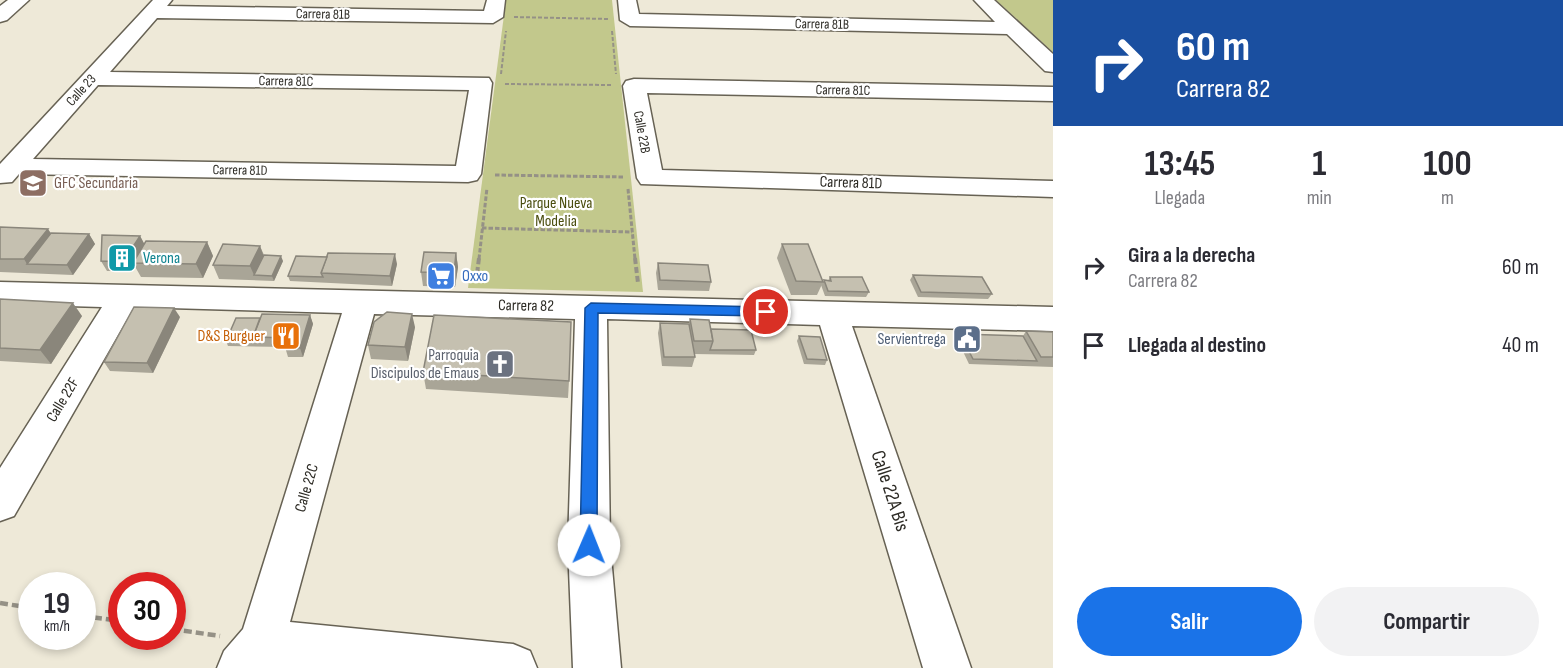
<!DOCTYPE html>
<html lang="es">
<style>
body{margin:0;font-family:"Sofia Sans Condensed",sans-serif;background:#f2f2f3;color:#2b2b33;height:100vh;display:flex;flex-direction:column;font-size:22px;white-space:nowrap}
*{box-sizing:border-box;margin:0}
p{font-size:20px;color:#7c7c81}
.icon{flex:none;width:33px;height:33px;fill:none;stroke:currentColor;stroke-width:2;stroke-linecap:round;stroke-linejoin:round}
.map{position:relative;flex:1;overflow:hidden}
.sheet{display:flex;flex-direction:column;background:#fff;width:510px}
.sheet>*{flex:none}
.guide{background:#1a4fa0;color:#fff;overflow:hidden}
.speed{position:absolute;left:18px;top:572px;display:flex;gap:12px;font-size:30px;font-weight:700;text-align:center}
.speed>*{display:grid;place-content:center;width:78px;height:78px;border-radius:50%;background:#fff;box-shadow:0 3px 9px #0003;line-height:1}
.speed small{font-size:15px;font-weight:400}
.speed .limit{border:9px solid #d22;background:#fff;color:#111}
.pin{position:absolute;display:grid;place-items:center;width:51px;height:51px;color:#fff;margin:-26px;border:3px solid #fff;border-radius:50%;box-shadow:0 2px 6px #0007}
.me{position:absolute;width:66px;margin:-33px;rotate:1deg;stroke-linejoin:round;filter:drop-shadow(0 0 4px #0008)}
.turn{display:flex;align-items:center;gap:21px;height:126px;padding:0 24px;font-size:27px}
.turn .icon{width:78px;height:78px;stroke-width:2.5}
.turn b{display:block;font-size:42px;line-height:51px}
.eta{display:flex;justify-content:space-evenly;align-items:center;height:102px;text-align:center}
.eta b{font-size:36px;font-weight:700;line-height:42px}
.primary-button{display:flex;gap:12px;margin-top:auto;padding:12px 24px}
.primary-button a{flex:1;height:69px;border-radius:36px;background:#1a73e8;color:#fff;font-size:24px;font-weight:700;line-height:69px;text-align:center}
.primary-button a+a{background:#f2f2f3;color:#2b2b33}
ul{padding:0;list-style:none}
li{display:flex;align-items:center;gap:18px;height:78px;padding:0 24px}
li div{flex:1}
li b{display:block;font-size:22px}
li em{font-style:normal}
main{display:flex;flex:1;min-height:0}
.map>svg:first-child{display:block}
</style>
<main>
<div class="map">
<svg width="1053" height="668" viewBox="0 0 1053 668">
<rect width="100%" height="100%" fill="#eee9d8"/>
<g fill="#c2c88c">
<polygon points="506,0 612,0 643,292 468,288"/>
<polygon points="996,0 1053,0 1053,52"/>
</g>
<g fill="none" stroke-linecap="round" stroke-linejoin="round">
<g stroke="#676254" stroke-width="3">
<g id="minor">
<polygon points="8,0 29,0 7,20 0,22 0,6"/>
<path d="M153,0H172L167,6L484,11L487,0H505L503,17L493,23L157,18L110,72L489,78L492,83L481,174L477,180L468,182L19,174L12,182L0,183V164ZM98,85L469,90L456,166L33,159Z"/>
<polygon points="618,0 636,0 639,14 995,22 974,0 994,0 1053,54 1053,72 1045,71 1007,34 630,26 620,20"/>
<polygon points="634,79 1053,87 1053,101 647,93 662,170 1053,181 1053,197 641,184 637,178 623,86 626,81"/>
<polygon points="0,282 1053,307 1053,331 852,326 971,668 923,668 820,325 607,319 610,545 621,668 573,668 568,545 575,319 374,314 290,622 513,644 530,651 537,668 217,668 224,651 243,629 342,313 134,307 14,516 0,521 0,468 102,307 0,304"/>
</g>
</g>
<g stroke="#959186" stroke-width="2" stroke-dasharray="4 2" stroke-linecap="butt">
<polyline points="514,17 609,19"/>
<polyline points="612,31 616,74"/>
<polyline points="501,74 506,31"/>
<polyline points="505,84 612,85"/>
</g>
<g stroke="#959186" stroke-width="3" stroke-dasharray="4.5 2" stroke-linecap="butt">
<polyline points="495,175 625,177"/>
<polyline points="628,189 635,259"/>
<polyline points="482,228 632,232"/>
<polyline points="479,259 487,188"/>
</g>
<g stroke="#959186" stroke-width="4" stroke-dasharray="6 3" stroke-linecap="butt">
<polyline points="635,258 638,283"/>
<polyline points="476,282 479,258"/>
</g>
<g stroke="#959186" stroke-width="4.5" stroke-dasharray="8 4" stroke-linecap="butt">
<polyline points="0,603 32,608"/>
<polyline points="82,616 122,621"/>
<polyline points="172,629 220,636"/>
</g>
<use href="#minor" fill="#fff" fill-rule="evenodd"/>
</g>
<g fill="#a9a597">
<polygon points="0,227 51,233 89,234 95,244 73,275 0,272"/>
<polygon points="140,236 144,244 207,242 213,256 203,278 141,277 133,263 129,271 107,271 101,261"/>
<polygon points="782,244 823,282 817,295 791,295 777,258"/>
<polygon points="260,246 264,255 283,261 274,281 219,279 213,265"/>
<polygon points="456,253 458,267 455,287 423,286 421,272"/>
<polygon points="658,263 711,282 709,291 658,290 656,273"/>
<polygon points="397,264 392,286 290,281 288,276"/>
<polygon points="913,275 992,294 988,299 918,297 910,280"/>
<polygon points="830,277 869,292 866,297 825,296 821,285 824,280 828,281"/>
<polygon points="0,299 82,316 51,364 0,361"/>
<polygon points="310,315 313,324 303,357 288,357 285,347 228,346 226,341 260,318"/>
<polygon points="180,317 153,373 110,371 104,362"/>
<polygon points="690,319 756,350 754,355 694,354 695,357 692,367 662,366 658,333 660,323 689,324"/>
<polygon points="415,327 408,361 371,359 368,345"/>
<polygon points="1026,331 1053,332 1053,367 969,364 957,339 960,334 1023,336"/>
<polygon points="799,336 827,360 825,365 804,364 797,341"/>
<polygon points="423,372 569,381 568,398 426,389"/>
</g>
<g fill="#8a867b">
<polygon points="48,229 57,242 27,264 24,259"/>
<polygon points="89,234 95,244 73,275 67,265"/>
<polygon points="140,236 145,245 129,271 123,262"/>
<polygon points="207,242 213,256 203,278 196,264"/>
<polygon points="260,246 265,260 254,275 250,266"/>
<polygon points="456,253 458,267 455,287 454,273"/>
<polygon points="395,254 397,264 392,286 390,276"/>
<polygon points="281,256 283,261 274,281 272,276"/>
<polygon points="73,303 82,316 51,364 40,350"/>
<polygon points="174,308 180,317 153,373 147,363"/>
<polygon points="412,314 415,327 408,361 405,347"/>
<polygon points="310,315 313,324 303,357 300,348"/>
</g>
<g fill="#c5c0b0" stroke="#8a867b" stroke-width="1.5">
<polygon points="0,227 48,229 24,259 0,259"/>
<polygon points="51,233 89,234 67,265 27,264"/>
<polygon points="102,235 140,236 123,262 101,261"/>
<polygon points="146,241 207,242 196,264 133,263"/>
<polygon points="223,244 260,246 250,266 213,265"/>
<polygon points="782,244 808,244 823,282 796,281"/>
<polygon points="424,252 456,253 454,273 421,272"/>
<polygon points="328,253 395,254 390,276 321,273"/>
<polygon points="264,255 281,256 272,276 254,275"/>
<polygon points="296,256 327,257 321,273 323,277 288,276"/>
<polygon points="658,263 708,265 711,282 660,280"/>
<polygon points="913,275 982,277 992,294 921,292"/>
<polygon points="830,277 862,277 869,292 828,291 824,280 831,281"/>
<polygon points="0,299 73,303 40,350 0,348"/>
<polygon points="134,307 174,308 147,363 104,362"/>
<polygon points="387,312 412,314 405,347 368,345 374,322"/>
<polygon points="262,314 310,315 300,348 285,347 288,338 253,337"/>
<polygon points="434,315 571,322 569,381 423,372"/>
<polygon points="236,318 260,318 253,337 255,342 226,341"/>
<polygon points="690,319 709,320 713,341 694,341"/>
<polygon points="660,323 689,324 695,357 664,357"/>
<polygon points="711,329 751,330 756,350 710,350 713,341"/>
<polygon points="1026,331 1053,332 1053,357 1041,357"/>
<polygon points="960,334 1023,336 1037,361 973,359"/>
<polygon points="799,336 820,337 827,360 807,359"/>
</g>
<polygon fill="#1a73e8" stroke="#114b97" stroke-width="1.5" points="591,303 766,307 773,312 766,316 598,313 597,545 595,551 589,554 582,551 580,545 585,308"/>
<defs>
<g id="school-square" transform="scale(1.5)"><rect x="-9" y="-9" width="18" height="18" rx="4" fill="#8d6e63" stroke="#fff"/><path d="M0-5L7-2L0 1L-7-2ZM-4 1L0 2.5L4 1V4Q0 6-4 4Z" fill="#fff"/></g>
<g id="building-square" transform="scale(1.5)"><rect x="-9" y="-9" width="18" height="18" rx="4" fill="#0f9aa8" stroke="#fff"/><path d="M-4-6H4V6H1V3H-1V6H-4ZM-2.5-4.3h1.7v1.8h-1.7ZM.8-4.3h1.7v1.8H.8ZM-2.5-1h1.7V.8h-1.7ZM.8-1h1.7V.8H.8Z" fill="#fff"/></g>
<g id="supermarket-square" transform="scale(1.5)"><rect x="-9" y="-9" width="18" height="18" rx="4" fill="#3f7fe0" stroke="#fff"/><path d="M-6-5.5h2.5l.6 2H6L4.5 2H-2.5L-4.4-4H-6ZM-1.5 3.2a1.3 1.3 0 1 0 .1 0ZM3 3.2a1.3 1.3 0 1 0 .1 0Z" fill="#fff"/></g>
<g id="restaurant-square" transform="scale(1.5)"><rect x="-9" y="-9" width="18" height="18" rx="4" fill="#e8710a" stroke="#fff"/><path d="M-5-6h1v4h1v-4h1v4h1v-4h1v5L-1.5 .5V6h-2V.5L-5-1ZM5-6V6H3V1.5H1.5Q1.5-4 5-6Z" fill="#fff"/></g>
<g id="civic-square" transform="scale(1.5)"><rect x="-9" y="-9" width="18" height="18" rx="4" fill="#5c6f8a" stroke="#fff"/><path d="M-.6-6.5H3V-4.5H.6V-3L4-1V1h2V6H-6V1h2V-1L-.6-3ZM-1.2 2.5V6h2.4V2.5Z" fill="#fff"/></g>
<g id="church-square" transform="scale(1.5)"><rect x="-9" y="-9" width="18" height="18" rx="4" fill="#6b7280" stroke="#fff"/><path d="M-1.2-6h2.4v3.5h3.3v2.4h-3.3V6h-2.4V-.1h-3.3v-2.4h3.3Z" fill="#fff"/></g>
</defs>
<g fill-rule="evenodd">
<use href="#school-square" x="33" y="183"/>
<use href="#building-square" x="122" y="258"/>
<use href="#supermarket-square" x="441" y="276"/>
<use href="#restaurant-square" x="286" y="336"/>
<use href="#civic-square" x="967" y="339"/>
<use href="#church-square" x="500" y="364"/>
</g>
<g text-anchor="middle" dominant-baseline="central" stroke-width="4.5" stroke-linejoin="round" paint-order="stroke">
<g font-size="14" fill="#2d2b25" stroke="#fff">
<text transform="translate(323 14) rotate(1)">Carrera 81B</text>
<text transform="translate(822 24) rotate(1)">Carrera 81B</text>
<text transform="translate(286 81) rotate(1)">Carrera 81C</text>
<text transform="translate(81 90) rotate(-48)">Calle 23</text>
<text transform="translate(843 90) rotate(1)">Carrera 81C</text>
<text transform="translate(642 132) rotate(80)">Calle 22B</text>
<text transform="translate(240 170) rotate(1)">Carrera 81D</text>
</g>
<g font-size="16" fill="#785e54" stroke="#fff" text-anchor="start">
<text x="54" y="183">GFC Secundaria</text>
</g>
<g font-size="16" fill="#2d2b25" stroke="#fff">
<text transform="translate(851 183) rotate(2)">Carrera 81D</text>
<text transform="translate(526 306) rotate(1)">Carrera 82</text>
<text transform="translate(63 400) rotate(-59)">Calle 22F</text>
<text transform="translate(307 488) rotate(-74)">Calle 22C</text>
</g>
<g font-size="16" fill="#4a4d0e" stroke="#fff">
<text x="556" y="203">Parque Nueva<tspan x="556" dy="18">Modelia</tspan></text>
</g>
<g font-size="16" fill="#0d838f" stroke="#fff" text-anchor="start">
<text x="143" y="258">Verona</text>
</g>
<g font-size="16" fill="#366cbe" stroke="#fff" text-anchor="start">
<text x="462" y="276">Oxxo</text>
</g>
<g font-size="16" fill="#c56008" stroke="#fff" text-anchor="end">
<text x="265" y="336">D&amp;S Burguer</text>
</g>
<g font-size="16" fill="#4e5e75" stroke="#fff" text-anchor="end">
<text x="946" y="339">Servientrega</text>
</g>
<g font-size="16" fill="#5b616d" stroke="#fff" text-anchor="end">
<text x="479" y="355">Parroquia<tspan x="479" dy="18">Discipulos de Emaus</tspan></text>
</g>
<g font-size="20" fill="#2d2b25" stroke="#fff">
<text transform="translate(890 491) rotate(72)">Calle 22A Bis</text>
</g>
</g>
</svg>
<div class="speed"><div>19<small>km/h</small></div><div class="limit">30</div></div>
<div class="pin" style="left:766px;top:312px;background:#d93025"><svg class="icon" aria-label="arrive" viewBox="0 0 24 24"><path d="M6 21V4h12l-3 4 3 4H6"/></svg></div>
<svg class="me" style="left:589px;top:545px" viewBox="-20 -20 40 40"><circle r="19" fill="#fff"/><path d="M0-13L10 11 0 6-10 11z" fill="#1a73e8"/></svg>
</div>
<section class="sheet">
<div class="guide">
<div class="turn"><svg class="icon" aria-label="right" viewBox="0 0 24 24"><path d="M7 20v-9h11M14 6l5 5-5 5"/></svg><div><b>60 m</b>Carrera 82</div></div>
</div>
<div class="eta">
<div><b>13:45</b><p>Llegada</p></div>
<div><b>1</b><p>min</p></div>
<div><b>100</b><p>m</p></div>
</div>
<ul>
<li><svg class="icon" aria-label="right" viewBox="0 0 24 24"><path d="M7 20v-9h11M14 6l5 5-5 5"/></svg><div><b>Gira a la derecha</b><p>Carrera 82</p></div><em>60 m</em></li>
<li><svg class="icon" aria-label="arrive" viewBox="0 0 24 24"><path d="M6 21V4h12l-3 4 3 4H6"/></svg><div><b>Llegada al destino</b></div><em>40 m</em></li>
</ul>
<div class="primary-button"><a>Salir</a><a>Compartir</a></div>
</section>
</main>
